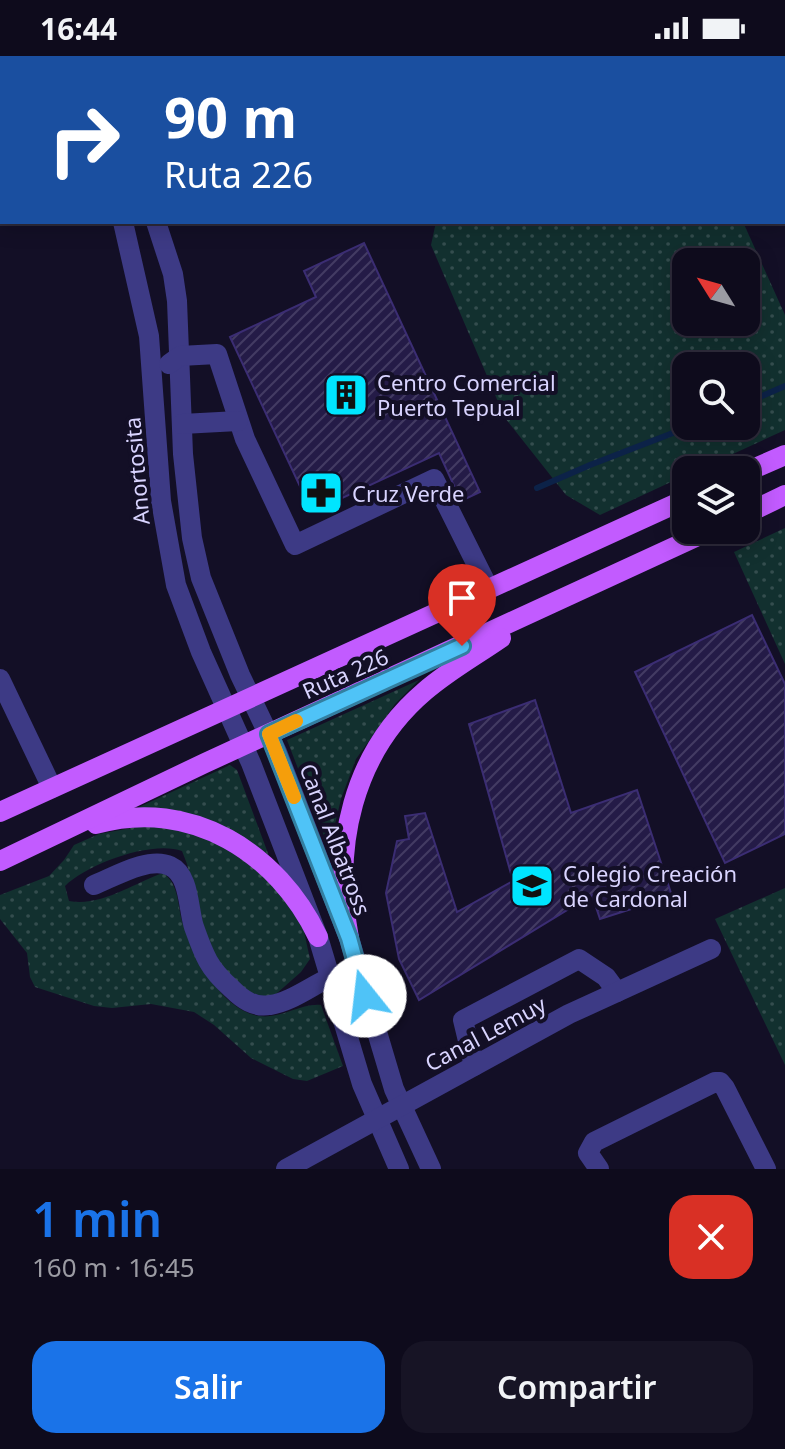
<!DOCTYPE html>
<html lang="es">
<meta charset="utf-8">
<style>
body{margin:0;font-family:"Noto Sans",sans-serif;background:#171425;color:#f1f3f6;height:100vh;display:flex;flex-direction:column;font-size:30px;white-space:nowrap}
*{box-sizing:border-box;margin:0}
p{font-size:26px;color:#9b9ba3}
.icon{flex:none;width:44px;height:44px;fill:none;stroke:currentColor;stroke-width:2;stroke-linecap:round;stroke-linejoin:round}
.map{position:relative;height:1113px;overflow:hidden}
.details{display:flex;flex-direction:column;background:#0e0b1c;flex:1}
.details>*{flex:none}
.top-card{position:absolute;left:0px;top:0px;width:786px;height:168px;box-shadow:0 4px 20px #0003,0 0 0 2px #2e2b3b;background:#1a4fa0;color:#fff;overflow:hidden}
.needle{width:52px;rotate:307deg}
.controls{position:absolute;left:672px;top:192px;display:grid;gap:16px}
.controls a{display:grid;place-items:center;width:88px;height:88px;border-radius:16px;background:#0e0b1c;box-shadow:0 4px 20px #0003,0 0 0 2px #2e2b3b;font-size:40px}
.pin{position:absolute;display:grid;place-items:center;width:68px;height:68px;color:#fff;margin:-82px -34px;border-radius:50% 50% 50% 0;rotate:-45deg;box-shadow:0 0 8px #0007}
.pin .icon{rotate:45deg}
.me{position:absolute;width:88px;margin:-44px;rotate:344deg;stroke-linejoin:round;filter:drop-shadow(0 0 6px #0008)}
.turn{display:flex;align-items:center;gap:28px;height:168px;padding:0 32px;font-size:36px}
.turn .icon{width:104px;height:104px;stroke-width:2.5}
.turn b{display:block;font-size:56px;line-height:68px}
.round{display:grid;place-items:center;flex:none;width:84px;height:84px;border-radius:24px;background:#171425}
.headline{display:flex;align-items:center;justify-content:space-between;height:136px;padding:0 32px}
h1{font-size:48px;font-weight:600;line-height:60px;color:#1a73e8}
.primary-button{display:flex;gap:16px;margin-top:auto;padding:16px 32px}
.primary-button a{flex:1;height:92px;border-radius:24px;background:#1a73e8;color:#fff;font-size:32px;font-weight:600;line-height:92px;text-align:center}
.primary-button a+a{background:#171425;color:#f1f3f6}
.status{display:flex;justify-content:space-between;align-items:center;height:56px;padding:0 40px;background:#0e0b1c;direction:ltr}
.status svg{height:22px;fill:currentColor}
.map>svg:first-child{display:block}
</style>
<div class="status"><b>16:44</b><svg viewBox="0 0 49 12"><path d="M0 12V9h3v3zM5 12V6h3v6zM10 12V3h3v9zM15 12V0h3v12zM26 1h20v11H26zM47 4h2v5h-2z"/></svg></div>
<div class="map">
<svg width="785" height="1113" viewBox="0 0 785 1113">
<defs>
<pattern id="grass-dots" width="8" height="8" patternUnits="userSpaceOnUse" patternTransform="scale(2)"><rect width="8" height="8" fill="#12302f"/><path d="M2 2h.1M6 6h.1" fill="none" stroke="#344d4e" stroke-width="1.8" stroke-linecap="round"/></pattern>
<pattern id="building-hatch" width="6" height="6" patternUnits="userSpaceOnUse" patternTransform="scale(2)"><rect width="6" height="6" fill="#241b47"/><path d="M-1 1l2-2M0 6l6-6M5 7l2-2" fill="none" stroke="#433b63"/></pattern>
</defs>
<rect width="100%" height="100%" fill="#130f26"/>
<g fill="url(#grass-dots)" fill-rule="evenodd">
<path d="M436,166H743L785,259V374L698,414H686V419L600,459L566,439L505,362L431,189ZM746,206V266H686V206ZM686,310H746V370H686Z"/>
<polygon points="785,472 785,608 734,496"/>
<polygon points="419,624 395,648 356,703 341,743 329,793 287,684"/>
<path d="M230,709L237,714L269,800C221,761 194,759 135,753Z"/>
<path d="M153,768L212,781L271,822L303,871L310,903L301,916L276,938L268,941L241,935L208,893L187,808L182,795C152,784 87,808 65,830L69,845C101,851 134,827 163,817C180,829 177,850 183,868C194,900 222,956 260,960C281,963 301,947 321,949L343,1010L307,1025L293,1023L251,1002L214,969L194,956L151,948L112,952L94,950L35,931L30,921L27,897L0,863V839L49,820L64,804L74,789L99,778Z"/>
<polygon points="785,832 785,1009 715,863"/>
</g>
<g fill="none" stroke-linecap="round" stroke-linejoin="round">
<g stroke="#0c2248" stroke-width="6">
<polyline points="746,347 785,330"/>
<polyline points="537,432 590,409 691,370"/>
</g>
</g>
<g fill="url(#building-hatch)" stroke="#3b2d73" stroke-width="2">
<polygon points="364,187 480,436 461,445 439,397 312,456 230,281 316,241 304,215"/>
<polygon points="752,559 785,628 785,778 725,807 635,616"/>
<polygon points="535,644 571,757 637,734 672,840 600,863 592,839 419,944 399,903 386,837 397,785 409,783 405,760 425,757 457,856 513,825 469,668"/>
</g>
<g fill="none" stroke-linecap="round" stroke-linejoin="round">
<g stroke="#3d3a85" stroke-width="20">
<polyline points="82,0 83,2"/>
<polyline points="123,166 149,280 161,445 176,529 201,596 251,707 318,881 362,1028 399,1113"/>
<polyline points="156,166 173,218 177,245 183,398 192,482 201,522 240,619 277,696 349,882 394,1033 431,1113"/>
<polyline points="169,308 180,300 217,298 245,383 295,489 434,423 489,533"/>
<polyline points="182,368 238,365"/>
<polyline points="0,623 52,732"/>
<path d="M94,829C114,821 149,800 170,810C190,819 188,853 194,871C198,882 202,894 208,905C214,916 223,925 232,933C242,943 254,952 270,949C291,946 311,930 331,921"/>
<polyline points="474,1010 463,964 579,903 606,921 617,936"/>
<polyline points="286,1113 569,958 711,893"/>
<polyline points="599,1113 588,1097 594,1086 715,1026 720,1026 725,1032 766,1113"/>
</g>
<g stroke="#c25bff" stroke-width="20">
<polyline points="746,416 785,399"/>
<polyline points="746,458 785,439"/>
<polyline points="0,756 686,443"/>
<path d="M96,768C191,741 278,797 318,881"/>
<polyline points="0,805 205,707 711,474"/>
<path d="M349,882C332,791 352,697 425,635C448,615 475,600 501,582"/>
</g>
</g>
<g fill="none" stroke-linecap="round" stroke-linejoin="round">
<g stroke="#337fa1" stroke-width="20">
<polyline id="route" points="365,940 349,882 269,678 462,590"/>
</g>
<use href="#route" stroke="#4fc3f7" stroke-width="14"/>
<polyline stroke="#f59e0b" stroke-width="14" points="294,741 269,678 296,665"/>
</g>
<defs>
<g id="building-square" transform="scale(2.3)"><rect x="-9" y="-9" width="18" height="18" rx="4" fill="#00e5ff" stroke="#130f26"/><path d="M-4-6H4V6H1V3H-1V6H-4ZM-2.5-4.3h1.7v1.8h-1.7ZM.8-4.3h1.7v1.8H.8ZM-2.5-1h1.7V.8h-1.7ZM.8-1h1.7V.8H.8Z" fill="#111"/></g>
<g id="pharmacy-square" transform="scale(2.3)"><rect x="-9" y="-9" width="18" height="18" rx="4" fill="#00e5ff" stroke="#130f26"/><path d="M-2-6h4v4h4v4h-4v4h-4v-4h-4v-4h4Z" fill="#111"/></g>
<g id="school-square" transform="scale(2.3)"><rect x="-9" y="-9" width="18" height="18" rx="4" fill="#00e5ff" stroke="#130f26"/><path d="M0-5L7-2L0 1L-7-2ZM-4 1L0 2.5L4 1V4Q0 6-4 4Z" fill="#111"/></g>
</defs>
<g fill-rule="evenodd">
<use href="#building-square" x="346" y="339"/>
<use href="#pharmacy-square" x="321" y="437"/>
<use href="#school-square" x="532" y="830"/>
</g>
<g text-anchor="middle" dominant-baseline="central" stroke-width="8" stroke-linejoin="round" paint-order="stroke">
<g font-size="22" fill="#d9d4ff" stroke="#130f26" text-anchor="start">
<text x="377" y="326">Centro Comercial<tspan x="377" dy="25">Puerto Tepual</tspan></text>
<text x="352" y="437">Cruz Verde</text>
<text x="563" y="817">Colegio Creación<tspan x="563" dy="25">de Cardonal</tspan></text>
</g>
<g font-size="22" fill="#d9d4ff" stroke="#130f26">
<text transform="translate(136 415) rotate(-95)">Anortosita</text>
<text transform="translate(345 617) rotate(-24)">Ruta 226</text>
<text transform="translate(336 783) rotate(69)">Canal Albatross</text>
<text transform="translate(485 977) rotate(-28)">Canal Lemuy</text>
</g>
</g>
</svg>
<div class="controls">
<a><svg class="needle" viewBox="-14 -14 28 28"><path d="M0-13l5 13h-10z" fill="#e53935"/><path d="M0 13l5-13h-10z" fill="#9b9ba3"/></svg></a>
<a><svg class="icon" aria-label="search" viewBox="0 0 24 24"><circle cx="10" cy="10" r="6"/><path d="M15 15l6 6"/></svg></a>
<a><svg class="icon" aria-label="layers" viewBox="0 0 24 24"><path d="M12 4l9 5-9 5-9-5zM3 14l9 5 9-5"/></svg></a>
</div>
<div class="pin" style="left:462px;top:590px;background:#d93025"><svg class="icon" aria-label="arrive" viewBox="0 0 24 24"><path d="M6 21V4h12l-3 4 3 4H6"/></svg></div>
<svg class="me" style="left:365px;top:940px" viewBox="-20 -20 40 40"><circle r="19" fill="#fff"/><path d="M0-13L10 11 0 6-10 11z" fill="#4fc3f7"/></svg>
<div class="top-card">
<div class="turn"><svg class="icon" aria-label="right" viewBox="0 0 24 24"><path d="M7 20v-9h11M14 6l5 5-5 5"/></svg><div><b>90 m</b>Ruta 226</div></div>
</div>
</div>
<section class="details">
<div class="headline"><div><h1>1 min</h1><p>160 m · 16:45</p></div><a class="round" style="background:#d93025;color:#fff"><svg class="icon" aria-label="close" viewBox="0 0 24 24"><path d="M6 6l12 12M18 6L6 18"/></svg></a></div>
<div class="primary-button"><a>Salir</a><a>Compartir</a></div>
</section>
